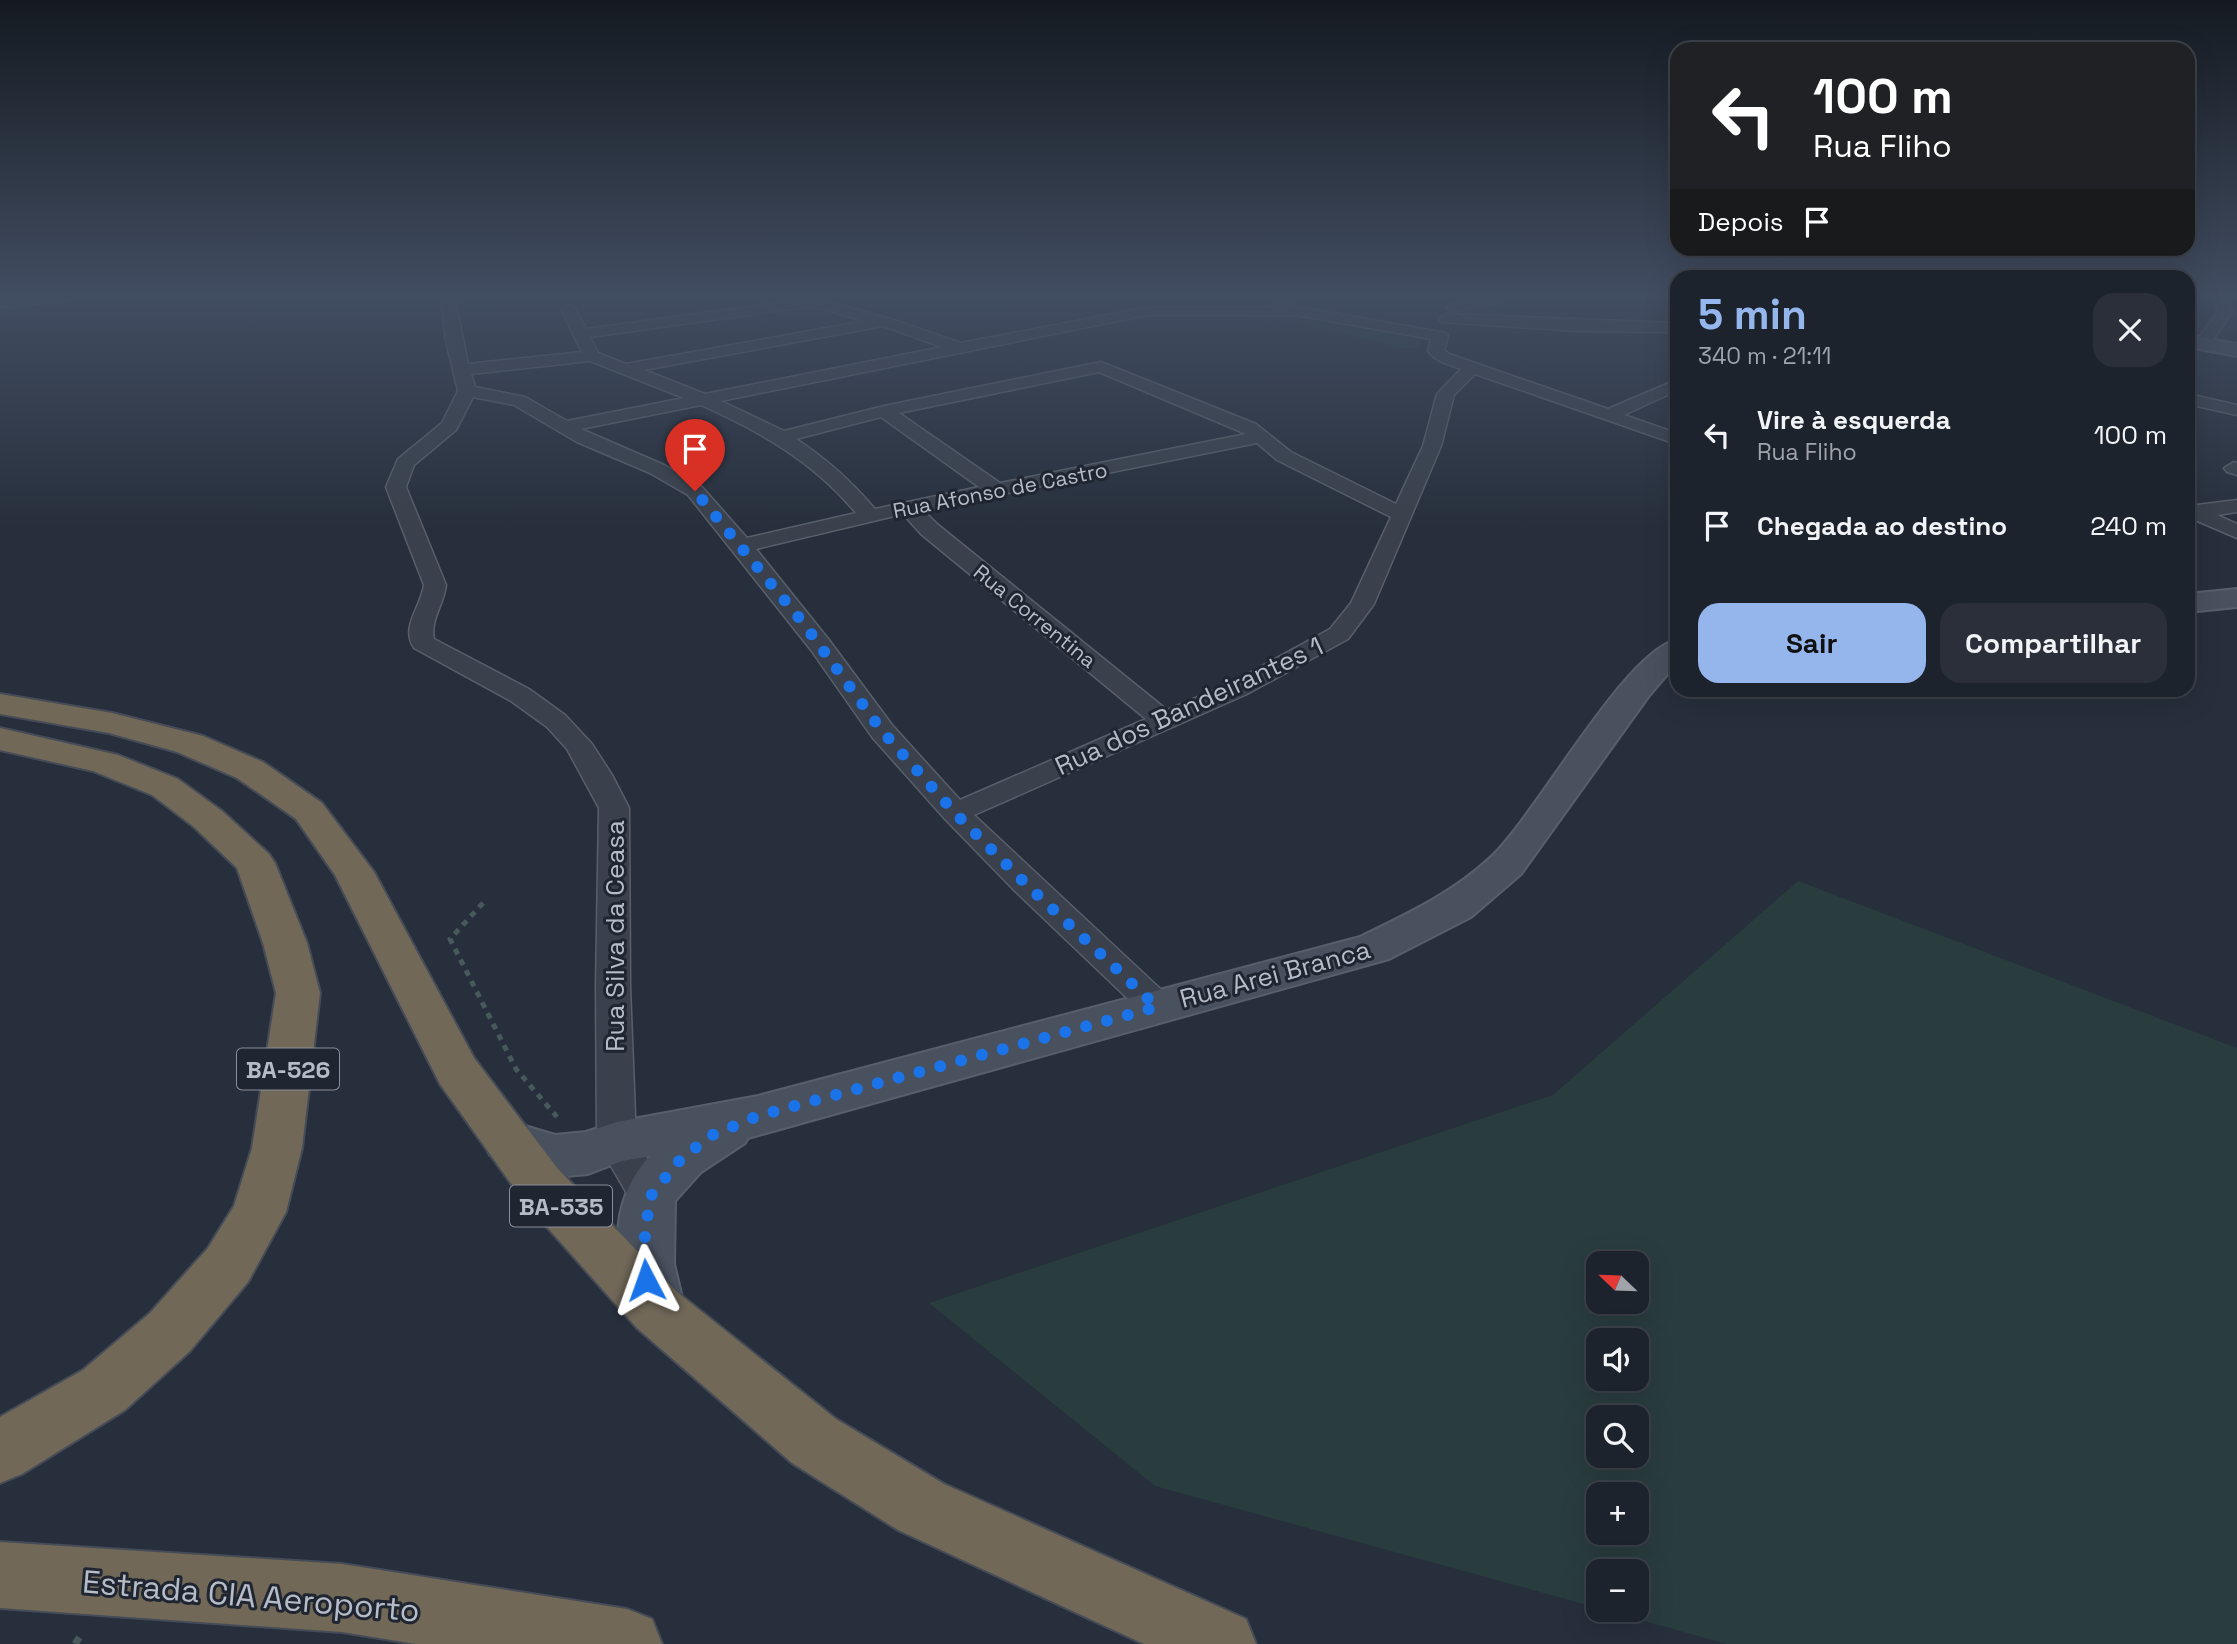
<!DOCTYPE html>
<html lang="pt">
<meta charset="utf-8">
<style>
body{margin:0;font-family:"Space Grotesk",sans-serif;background:#2a2f39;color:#f1f3f6;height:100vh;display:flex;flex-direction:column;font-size:26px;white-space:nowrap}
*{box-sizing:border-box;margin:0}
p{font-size:23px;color:#a0a4aa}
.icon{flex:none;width:38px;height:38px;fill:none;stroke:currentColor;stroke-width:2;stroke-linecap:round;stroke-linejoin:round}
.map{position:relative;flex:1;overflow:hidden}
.details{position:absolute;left:1670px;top:270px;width:525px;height:427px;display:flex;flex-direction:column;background:#1d232d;border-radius:21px;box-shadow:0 7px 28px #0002,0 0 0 2px #3b4049}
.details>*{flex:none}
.hud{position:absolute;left:1670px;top:42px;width:525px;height:214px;border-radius:21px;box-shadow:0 7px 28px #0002,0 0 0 2px #3b4049;background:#202124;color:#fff;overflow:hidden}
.needle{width:46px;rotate:293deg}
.tools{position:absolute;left:1586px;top:1251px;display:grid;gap:14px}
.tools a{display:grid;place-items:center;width:63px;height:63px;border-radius:14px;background:#1d232d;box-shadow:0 7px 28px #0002,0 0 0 2px #3b4049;font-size:35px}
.pin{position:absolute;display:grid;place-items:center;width:60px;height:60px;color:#fff;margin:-72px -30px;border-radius:50% 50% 50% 0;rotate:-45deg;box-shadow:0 0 7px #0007}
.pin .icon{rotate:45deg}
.me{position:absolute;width:77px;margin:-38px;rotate:356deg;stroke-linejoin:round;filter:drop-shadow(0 0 5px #0008)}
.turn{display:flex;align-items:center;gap:24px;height:147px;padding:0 28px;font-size:32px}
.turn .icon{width:91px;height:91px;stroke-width:2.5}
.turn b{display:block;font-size:49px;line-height:60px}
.then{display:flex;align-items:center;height:66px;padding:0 28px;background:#0003;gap:14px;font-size:26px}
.round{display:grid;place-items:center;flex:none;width:74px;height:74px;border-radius:21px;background:#2a2f39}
.head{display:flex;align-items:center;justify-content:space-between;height:119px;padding:0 28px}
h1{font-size:42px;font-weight:700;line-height:52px;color:#95b6ed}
.primary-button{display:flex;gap:14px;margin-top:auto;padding:14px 28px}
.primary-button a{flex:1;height:80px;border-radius:21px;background:#95b6ed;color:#111;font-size:28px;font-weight:700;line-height:80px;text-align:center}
.primary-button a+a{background:#2a2f39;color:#f1f3f6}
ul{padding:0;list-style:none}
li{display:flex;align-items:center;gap:21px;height:91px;padding:0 28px}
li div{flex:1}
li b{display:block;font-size:26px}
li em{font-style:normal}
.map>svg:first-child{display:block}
</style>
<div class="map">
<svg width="2237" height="1644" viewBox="0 0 2237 1644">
<rect width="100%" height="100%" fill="#272f3c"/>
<g fill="#293c3e" fill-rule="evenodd">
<polygon points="1222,312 1291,315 1423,340 1417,348 1406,349 1291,321 1220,315"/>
<path d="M1798,881L2237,1048V1644H1727L1605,1610H1636V1572H1598V1608L1155,1486L929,1303L1553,1095ZM1598,1264H1636V1302H1598ZM1598,1340H1636V1379H1598ZM1598,1418H1636V1456H1598ZM1598,1494H1636V1533H1598Z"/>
</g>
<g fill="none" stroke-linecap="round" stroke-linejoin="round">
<g stroke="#585f6a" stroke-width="4">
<polygon id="lane" points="61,298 82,298 0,307 0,303"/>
</g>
<g stroke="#585f6a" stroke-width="3">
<g id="street">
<path d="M441,298H455L468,364L582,352L561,309L568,305L573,306L586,329L813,298L891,319L961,343L1148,307H1272L1273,302L1278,301L1299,307L1446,333L1448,336L1444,350L1449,354L1608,409L1676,380V391L1624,415L1676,433V444L1475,374L1454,395L1441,446L1374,604L1348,639L1247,694L974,815L1170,998L1176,1007L1170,1016L1158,1020L1146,1016L1015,891L945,819L872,737L811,650L688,495L650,473L577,442L514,405L473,397L456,430L414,465L406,487L446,585C444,604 430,620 434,639L529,689L565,715L592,744L612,775L629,808L630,986L636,1140L670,1197L664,1209L650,1214L636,1209L597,1142L596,986L599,808L567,749L547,727L511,701L414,648C400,627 421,607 424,585L386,487L398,459L442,423L458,391L446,341ZM813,306L865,321L626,364L598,353L590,337ZM1148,315H1296L1431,339L1428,351C1436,362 1448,364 1461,369L1437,394L1423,446L1396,504L1291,452L1256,424L1101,362L884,406L784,431L721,401ZM883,326L942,347L705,394L644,370ZM590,361L684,398L567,421L525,397L475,387L471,374ZM1099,372L1246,434L1000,483L899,413ZM701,405C761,432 814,462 856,513L747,538L702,487L664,465L581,429ZM881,417L979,487L875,509C851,481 827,459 796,439ZM1257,443L1277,460L1391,517L1351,603L1330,629L1229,684L1167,710L937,524L923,510ZM903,514L921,534L1146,719L960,800L892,725L829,640L756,549Z"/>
<polygon points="1481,298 1506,298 1504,301 1454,312 1447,308 1449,305"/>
<polygon points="2214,298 2228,298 2232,312 2208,347 2196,347 2194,344 2218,312"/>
<polygon points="1447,314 1676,323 1676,332 1576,331 1442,322 1439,319 1442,316"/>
<polygon points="2188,394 2237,405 2237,415 2188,404"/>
<polygon points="2234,462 2237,463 2237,475 2227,472 2224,468"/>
<polygon points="2237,500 2237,512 2217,515 2237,524 2237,538 2188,517 2188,503 2197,505"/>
</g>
</g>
<g stroke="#585f6a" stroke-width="4">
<g id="secondary">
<polygon points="2188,335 2237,344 2237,356 2188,347"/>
<polygon points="2237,589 2237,607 2188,612 2188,594"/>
<path d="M1676,640V664L1648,697L1521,874L1471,917L1389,959L748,1138L745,1143L701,1172L675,1201L674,1264L685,1310L677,1328L657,1336L637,1328C612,1274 606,1202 650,1156L622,1161L588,1174L555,1177L529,1172L490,1155L483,1141L490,1127L508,1121L555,1135L586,1132L617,1122L758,1096L1360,937C1407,914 1453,893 1491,857C1537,814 1623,654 1676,640Z"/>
</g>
</g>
<g stroke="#454c57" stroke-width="4">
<g id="highway">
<polygon points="0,694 112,713 203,736 263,762 322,803 374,872 474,1058 558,1169 677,1292 836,1419 944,1484 1246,1619 1256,1644 1144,1644 898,1530 792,1463 637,1328 522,1199 440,1084 335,875 296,819 237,778 177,752 109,733 0,714"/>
<polygon points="0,728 118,755 178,779 222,811 269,854 275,863 307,943 320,993 302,1148 286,1212 248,1282 190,1351 125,1410 22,1474 0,1483 0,1417 83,1370 150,1313 208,1248 234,1206 252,1148 276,993 263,943 237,868 194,827 152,795 93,771 0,750"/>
<polygon points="0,1542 342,1564 627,1609 652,1619 662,1644 416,1644 342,1632 0,1608"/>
</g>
</g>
<polyline stroke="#48595c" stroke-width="5" stroke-dasharray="6 6" stroke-linecap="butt" points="483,903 450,939 516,1069 557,1117"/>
<polyline stroke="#48595c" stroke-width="7" stroke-dasharray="8 8" stroke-linecap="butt" points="75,1644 83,1632"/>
<use href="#lane" fill="#3a414c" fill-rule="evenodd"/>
<use href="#street" fill="#3a414c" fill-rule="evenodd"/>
<use href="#secondary" fill="#49515f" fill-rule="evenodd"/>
<use href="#highway" fill="#716858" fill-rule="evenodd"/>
</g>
<linearGradient id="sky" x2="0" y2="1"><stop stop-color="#151a21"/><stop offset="0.56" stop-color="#414d61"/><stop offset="1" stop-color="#414d61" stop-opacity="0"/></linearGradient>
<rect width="2237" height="528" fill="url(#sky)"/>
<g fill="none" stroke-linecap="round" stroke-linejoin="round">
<polyline stroke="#1a73e8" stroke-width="12" stroke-dasharray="0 21.6" points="646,1280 644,1244 650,1197 678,1162 710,1136 758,1116 1157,1007 1026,884 955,813 882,731 804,624 695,491"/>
</g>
<g text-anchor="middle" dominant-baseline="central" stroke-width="6" stroke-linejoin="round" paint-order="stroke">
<g font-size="21" fill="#b6bcc7" stroke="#1f2631">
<text transform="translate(1000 490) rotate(-11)">Rua Afonso de Castro</text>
<text transform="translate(1035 616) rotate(39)">Rua Correntina</text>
</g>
<g fill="#1f2631" stroke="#898f9a" stroke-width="2">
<rect x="237" y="1048.5" width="102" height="41" rx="5"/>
<rect x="510" y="1185.5" width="102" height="41" rx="5"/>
</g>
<g font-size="24" font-weight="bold" fill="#b6bcc7">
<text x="288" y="1069">BA-526</text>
<text x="561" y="1206">BA-535</text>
</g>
<g font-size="26" fill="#b6bcc7" stroke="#1f2631">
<text transform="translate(1189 706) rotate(-25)">Rua dos Bandeirantes 1</text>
<text transform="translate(615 936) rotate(-90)">Rua Silva da Ceasa</text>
<text transform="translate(1275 974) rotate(-15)">Rua Arei Branca</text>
</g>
<g font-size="32" fill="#b6bcc7" stroke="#1f2631">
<text transform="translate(251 1596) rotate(5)">Estrada CIA Aeroporto</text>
</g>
</g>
</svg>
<div class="tools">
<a><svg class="needle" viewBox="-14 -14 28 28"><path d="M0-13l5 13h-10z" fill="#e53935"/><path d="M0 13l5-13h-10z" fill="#a0a4aa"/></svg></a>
<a><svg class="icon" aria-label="sound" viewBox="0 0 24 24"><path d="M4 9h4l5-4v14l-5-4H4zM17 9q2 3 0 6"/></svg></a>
<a><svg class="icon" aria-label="search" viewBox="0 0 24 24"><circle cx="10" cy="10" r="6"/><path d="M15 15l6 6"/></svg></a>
<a>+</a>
<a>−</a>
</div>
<div class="pin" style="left:695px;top:491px;background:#d93025"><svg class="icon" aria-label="arrive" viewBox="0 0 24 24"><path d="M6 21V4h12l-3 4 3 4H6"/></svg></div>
<svg class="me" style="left:646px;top:1280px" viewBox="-20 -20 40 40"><path d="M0-17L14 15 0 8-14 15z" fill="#1a73e8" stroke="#fff" stroke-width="4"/></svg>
<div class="hud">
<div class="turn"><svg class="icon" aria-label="left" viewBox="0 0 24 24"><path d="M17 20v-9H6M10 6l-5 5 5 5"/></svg><div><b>100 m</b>Rua Fliho</div></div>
<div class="then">Depois<svg class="icon" aria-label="arrive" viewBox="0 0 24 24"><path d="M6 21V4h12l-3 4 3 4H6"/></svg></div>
</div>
<section class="details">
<div class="head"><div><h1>5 min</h1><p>340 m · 21:11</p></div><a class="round"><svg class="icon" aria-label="close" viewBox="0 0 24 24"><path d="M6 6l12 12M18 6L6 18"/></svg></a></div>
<ul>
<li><svg class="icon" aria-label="left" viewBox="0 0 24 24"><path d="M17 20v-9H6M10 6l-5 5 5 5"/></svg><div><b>Vire à esquerda</b><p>Rua Fliho</p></div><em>100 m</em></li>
<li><svg class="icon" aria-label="arrive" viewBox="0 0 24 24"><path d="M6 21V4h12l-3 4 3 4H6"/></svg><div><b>Chegada ao destino</b></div><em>240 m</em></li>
</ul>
<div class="primary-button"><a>Sair</a><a>Compartilhar</a></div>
</section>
</div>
